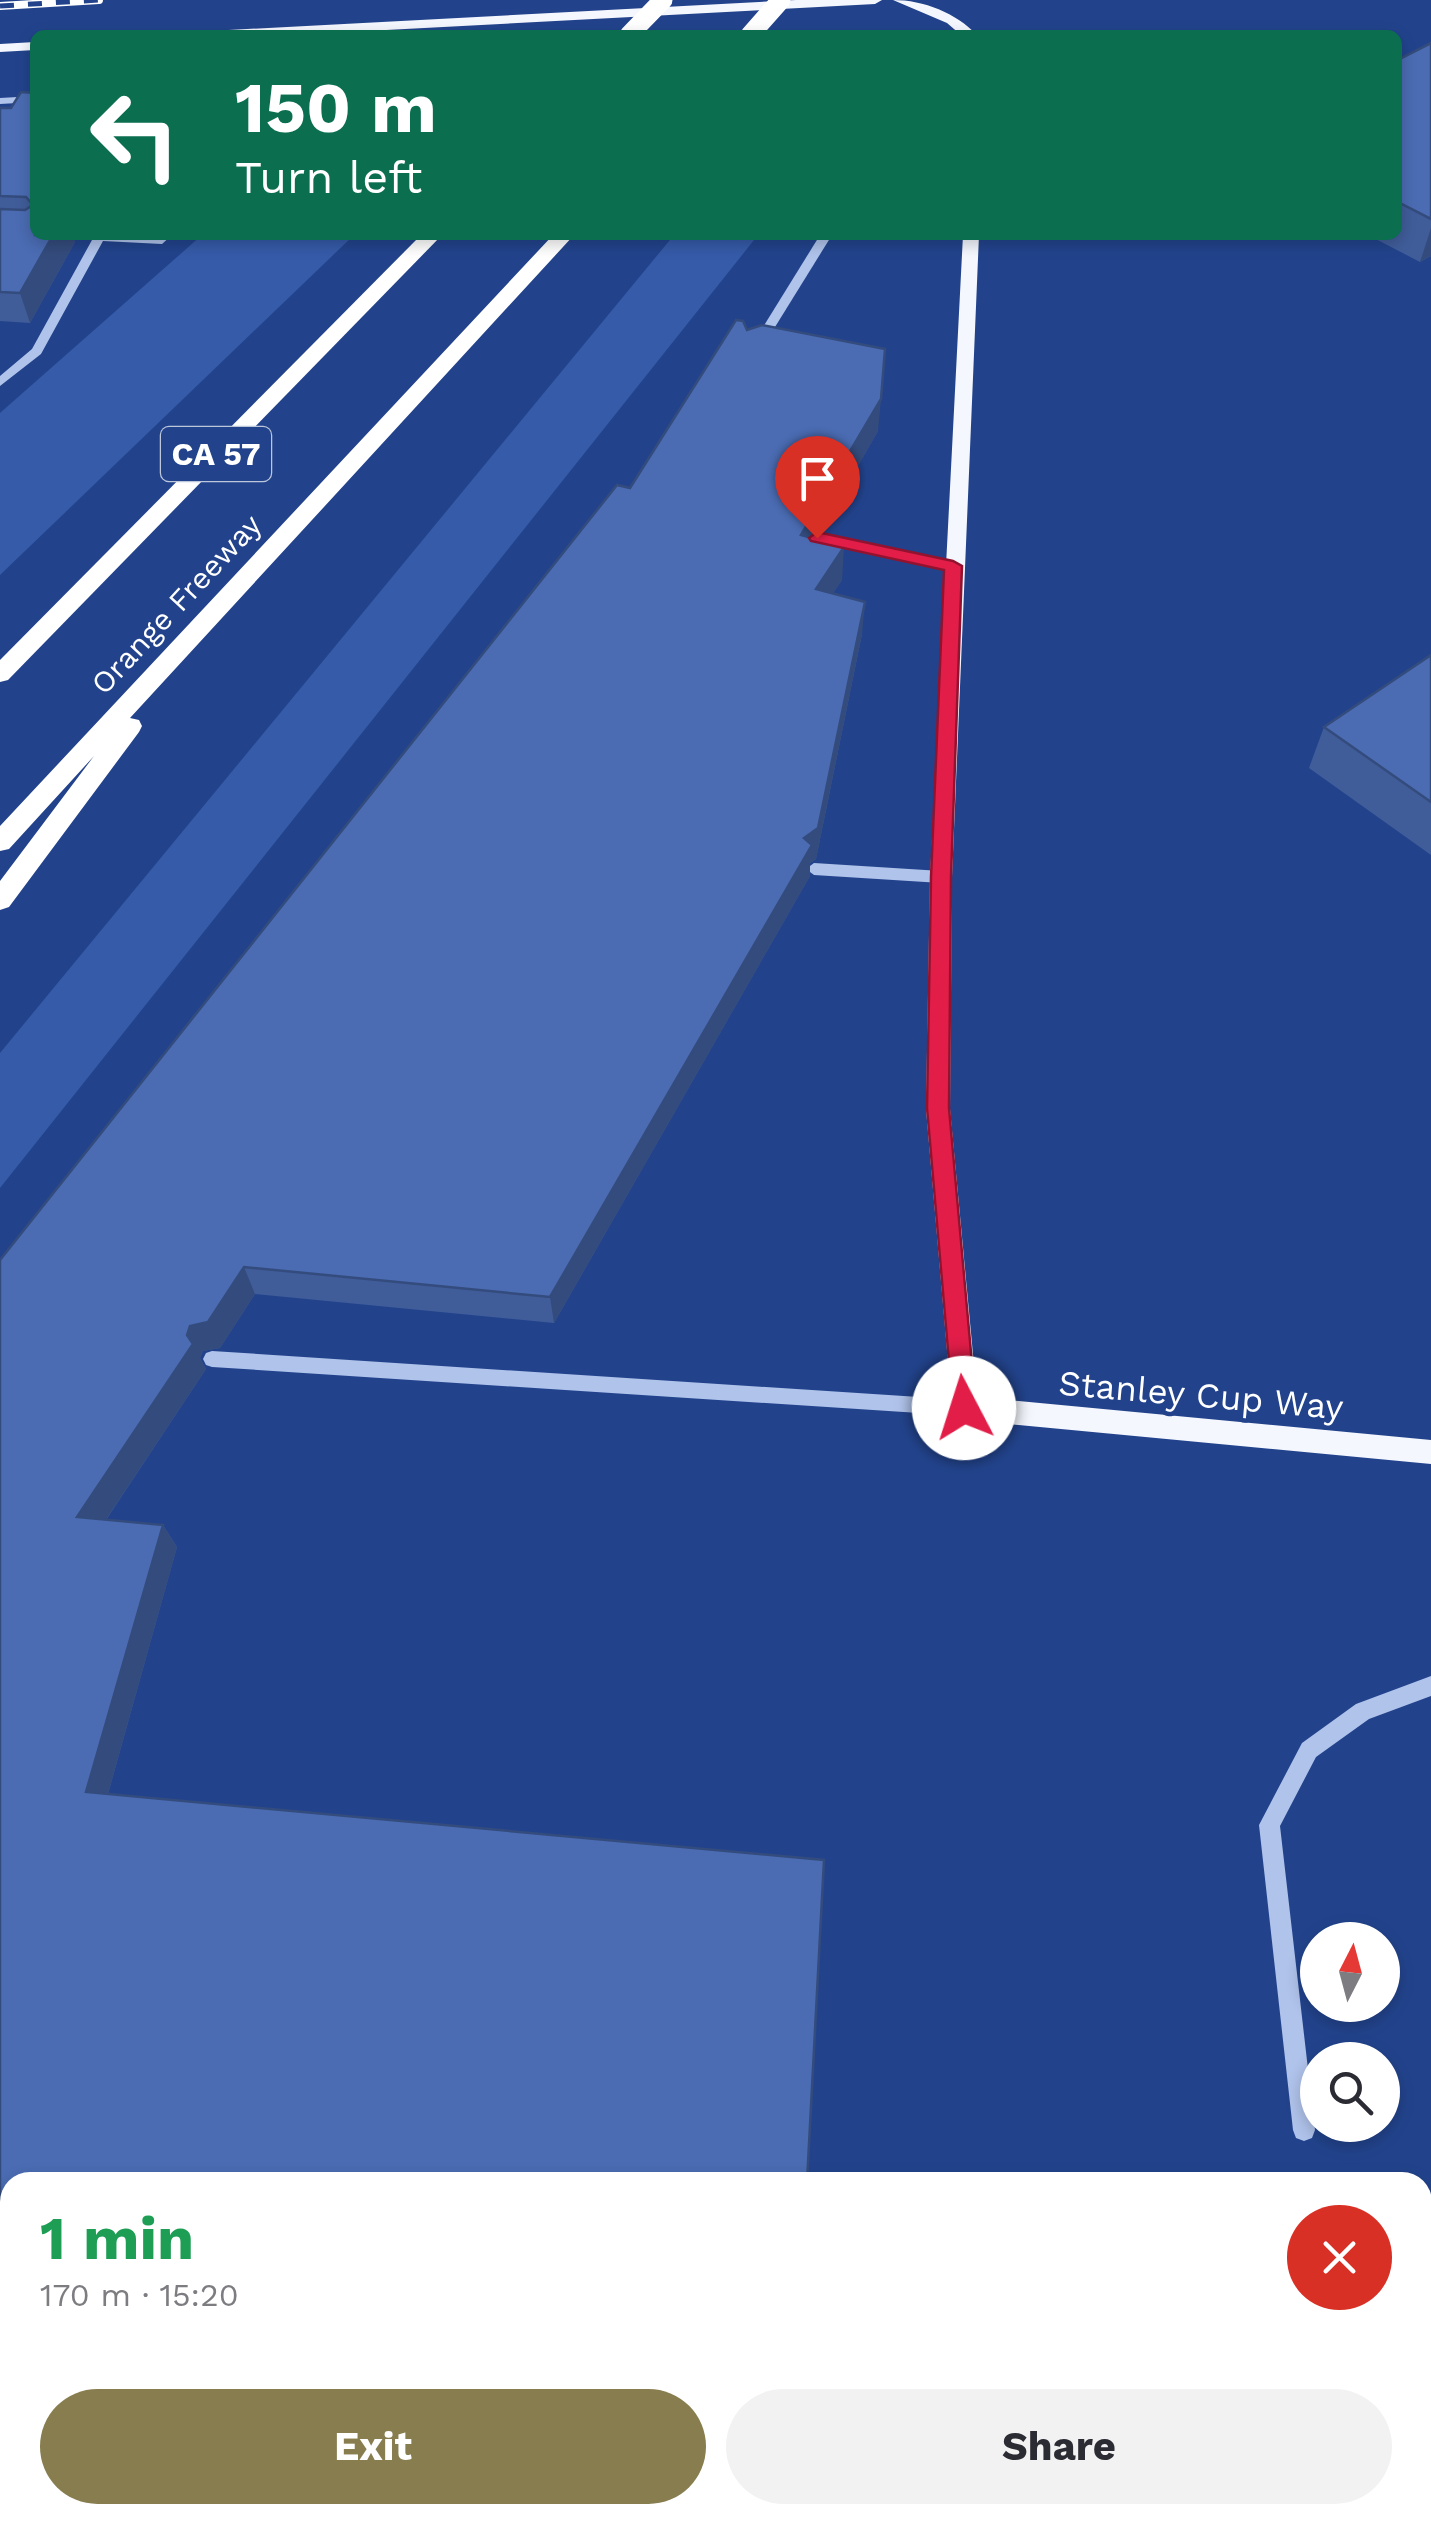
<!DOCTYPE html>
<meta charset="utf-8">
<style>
body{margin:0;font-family:"Work Sans",sans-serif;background:#f2f2f3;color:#2b2b33;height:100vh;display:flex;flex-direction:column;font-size:38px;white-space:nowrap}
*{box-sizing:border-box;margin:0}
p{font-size:32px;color:#7c7c81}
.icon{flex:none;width:55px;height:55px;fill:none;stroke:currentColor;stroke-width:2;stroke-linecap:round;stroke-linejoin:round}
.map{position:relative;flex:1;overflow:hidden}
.panel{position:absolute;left:0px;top:2172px;width:1432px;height:352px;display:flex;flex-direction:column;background:#fff;border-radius:30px 30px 0 0;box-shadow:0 5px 15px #0003}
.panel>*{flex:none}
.banner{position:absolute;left:30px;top:30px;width:1372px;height:210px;border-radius:15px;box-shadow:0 5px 15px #0003;background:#0b6e4f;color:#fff;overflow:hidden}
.needle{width:65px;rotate:6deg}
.tools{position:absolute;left:1300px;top:1922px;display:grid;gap:20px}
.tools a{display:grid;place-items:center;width:100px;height:100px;border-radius:50%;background:#fff;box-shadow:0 5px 15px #0003;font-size:50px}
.pin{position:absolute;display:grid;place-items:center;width:85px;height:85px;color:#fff;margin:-102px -42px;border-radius:50% 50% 50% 0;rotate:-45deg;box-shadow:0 0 10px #0007}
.pin .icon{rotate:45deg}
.me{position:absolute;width:110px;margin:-55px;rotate:355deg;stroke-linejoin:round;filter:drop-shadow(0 0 8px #0008)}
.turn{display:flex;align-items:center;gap:35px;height:210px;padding:0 40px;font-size:45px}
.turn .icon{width:130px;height:130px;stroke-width:2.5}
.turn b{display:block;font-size:70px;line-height:85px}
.round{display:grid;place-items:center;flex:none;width:105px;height:105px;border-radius:52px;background:#f2f2f3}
.headline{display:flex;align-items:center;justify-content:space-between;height:170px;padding:0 40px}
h1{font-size:60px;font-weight:700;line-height:75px;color:#1e9e55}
.primary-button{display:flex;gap:20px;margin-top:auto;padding:20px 40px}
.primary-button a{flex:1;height:115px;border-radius:60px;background:#877d4f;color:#fff;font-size:40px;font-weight:700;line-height:115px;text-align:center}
.primary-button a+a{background:#f2f2f3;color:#2b2b33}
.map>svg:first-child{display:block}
</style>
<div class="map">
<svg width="1431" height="2524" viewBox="0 0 1431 2524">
<rect width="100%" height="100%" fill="#22438c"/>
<g fill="#365ba9">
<polygon points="202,235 354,235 0,575 0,413"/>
<polygon points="674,235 758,235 0,1188 0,1053"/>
</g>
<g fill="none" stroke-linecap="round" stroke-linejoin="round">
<g fill="#b0c3eb" fill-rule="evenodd">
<polygon points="35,96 35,102 0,104 0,98"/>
<polygon points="61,235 159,237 172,235 162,244 103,241 41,354 0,386 0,376 32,349 92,240 67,238"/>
<polygon points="820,235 832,235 762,348 754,348 752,345"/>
<polygon points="817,533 953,563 960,567 953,571 812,540 810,537"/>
<polygon points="814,863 941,871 949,877 941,883 814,875 806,869"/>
<polygon points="212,1351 965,1400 972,1402 974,1408 972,1414 965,1416 212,1367 206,1365 203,1359 206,1353"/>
<polygon points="1431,1676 1431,1696 1369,1719 1316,1757 1280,1826 1315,2130 1312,2138 1304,2141 1296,2138 1293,2130 1259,1825 1302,1743 1356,1704"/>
</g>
<g fill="#f4f7fe" fill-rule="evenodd">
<polygon points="796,0 882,0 875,4 291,35 203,35 210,31"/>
<path d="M893,0C924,0 956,13 977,35H961L947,23Z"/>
<polygon points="35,42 35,50 0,52 0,44"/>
<polygon points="963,235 979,235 952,877 950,1109 977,1397 1431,1440 1431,1464 965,1420 956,1416 952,1408 926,1109 930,877"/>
</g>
<g fill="#fff" fill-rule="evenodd">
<polygon points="421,235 442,235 8,680 0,682 0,660"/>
<polygon points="553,235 574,235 130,718 139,720 142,726 139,732 9,907 0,910 0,881 94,756 9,849 0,851 0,826"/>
</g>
<g stroke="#fff" stroke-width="8">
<polyline id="rail" points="0,6 99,0"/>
</g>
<use href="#rail" stroke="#22438c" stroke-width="5" stroke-dasharray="14" stroke-linecap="butt"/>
<g stroke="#fff" stroke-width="19">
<polyline points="629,35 663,0"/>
<polyline points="750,35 781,0"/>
</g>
</g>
<g fill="#405d9a">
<polygon points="1431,43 1431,256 1420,262 1368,235 1398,235 1398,60"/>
<polygon points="35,93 35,235 72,235 75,242 30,323 0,321 0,108 11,108"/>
<polygon points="747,330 878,431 821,530 814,533 814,539 842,580 833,593 862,634 816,859 810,863 810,876 554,1323 255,1294 220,1348 203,1351 200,1358 206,1369 106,1520 163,1525 177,1547 108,1794 0,2524 0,1260 630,488"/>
<polygon points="1431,655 1431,855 1309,768 1324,727"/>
<polygon points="1431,2328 1431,2524 1345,2524 1345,2515 1422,2515 1422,2335"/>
</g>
<g fill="#344c7d">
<polygon points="1431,228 1431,256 1420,262"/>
<polygon points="53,235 72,235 75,242 30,323 20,293"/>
<polygon points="881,399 878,431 821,530 814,533 813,544 801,535 808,503"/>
<polygon points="844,547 842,580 814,621 816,589"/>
<polygon points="865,602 862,634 816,859 810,863 810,876 554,1323 550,1297 804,838"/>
<polygon points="244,1267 255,1294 220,1348 203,1351 200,1358 206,1369 93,1539 77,1517 187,1335 190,1326"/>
<polygon points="163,1525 177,1547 104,1808 86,1792"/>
</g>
<g fill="#4b6cb3" stroke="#344c7d" stroke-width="2.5">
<polygon points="1431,43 1431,219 1398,202 1398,60"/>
<polygon points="21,92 35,93 35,235 53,235 20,293 0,292 0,209 25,210 33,205 26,197 0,196 0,108 11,108"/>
<polygon points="736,320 743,321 747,330 762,325 885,349 881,399 823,497 808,503 815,511 801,535 844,547 816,589 865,602 818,828 804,838 812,845 550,1297 244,1267 208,1322 190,1326 187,1335 193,1344 77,1517 163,1525 86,1792 824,1860 807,2182 10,2182 10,2515 788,2515 788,2524 0,2524 0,1260 617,485 630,488"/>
<polygon points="1431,655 1431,802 1324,727"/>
<polygon points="1431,2346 1431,2524 1367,2524 1366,2515 1422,2515 1422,2353"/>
</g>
<polygon fill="#e11d48" stroke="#92132f" stroke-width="2.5" points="817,532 953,561 962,566 951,877 949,1108 976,1408 973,1416 964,1419 956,1416 953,1408 927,1108 931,877 944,570 811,541 809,538"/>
<g text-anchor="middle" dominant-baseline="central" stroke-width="9" stroke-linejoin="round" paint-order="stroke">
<g font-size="30" fill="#fff" stroke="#22438c">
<text transform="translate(176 604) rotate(-47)">Orange Freeway</text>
</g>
<rect fill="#22438c" stroke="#bdc7dc" stroke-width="2.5" x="161" y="427" width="110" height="54" rx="8"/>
<g font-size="32" font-weight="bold" fill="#fff">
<text x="216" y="454">CA 57</text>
</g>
<g font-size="35" fill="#fff" stroke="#22438c">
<text transform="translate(1201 1395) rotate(5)">Stanley Cup Way</text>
</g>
</g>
</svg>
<div class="tools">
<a><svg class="needle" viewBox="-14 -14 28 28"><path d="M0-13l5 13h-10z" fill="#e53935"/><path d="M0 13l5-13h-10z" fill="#7c7c81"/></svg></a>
<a><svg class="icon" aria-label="search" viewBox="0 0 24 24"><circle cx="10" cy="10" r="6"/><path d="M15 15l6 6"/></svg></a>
</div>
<div class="pin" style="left:817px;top:538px;background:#d93025"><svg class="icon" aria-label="arrive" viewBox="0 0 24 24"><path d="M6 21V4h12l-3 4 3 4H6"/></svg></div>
<svg class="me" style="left:964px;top:1408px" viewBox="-20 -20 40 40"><circle r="19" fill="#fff"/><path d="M0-13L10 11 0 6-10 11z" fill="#e11d48"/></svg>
<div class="banner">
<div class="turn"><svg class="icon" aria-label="left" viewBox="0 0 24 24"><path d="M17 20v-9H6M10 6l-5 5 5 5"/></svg><div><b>150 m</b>Turn left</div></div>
</div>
<section class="panel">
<div class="headline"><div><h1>1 min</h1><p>170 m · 15:20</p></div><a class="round" style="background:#d93025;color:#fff"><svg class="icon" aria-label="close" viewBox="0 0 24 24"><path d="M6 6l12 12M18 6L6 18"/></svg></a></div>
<div class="primary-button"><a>Exit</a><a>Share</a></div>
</section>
</div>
